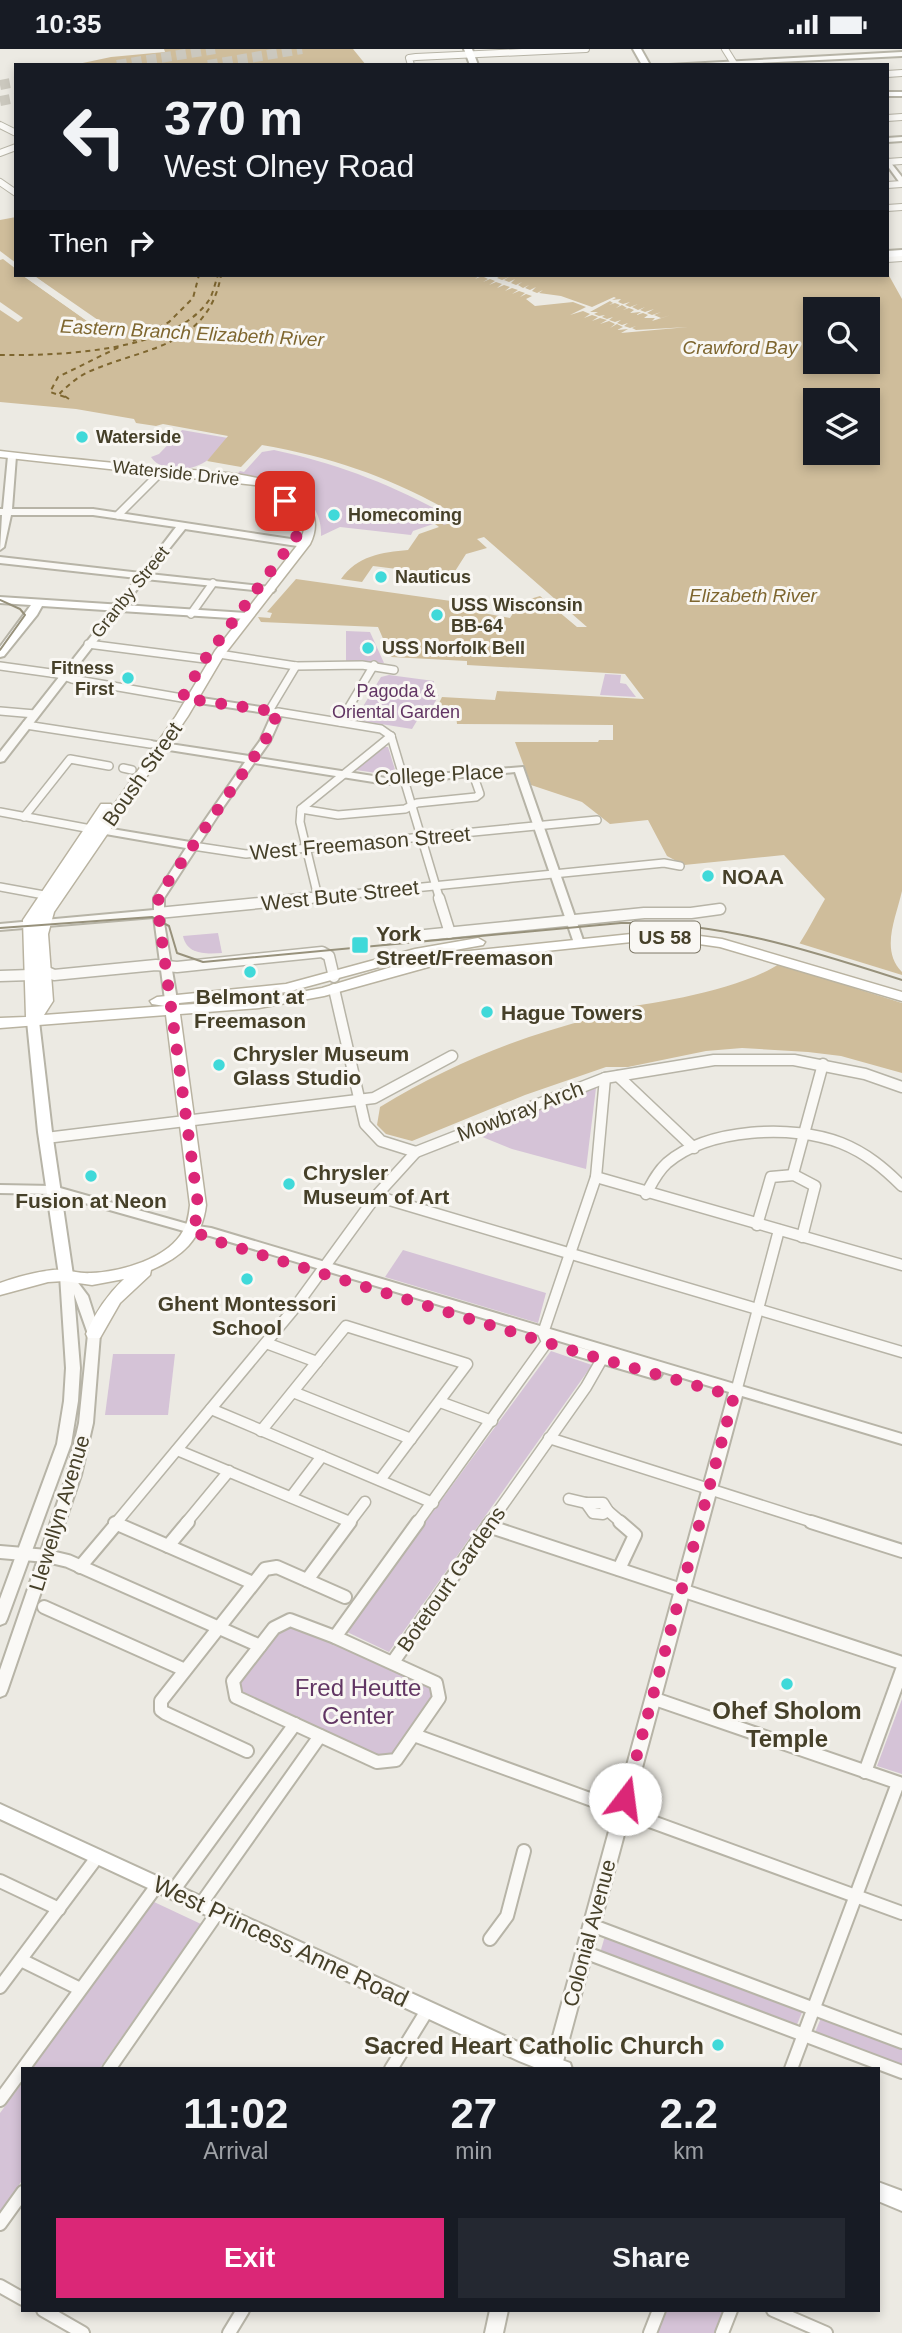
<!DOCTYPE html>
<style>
body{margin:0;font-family:Helvetica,sans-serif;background:#242831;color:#f1f3f6;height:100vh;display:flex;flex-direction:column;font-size:26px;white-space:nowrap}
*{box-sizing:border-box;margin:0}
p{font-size:23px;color:#9ea1a6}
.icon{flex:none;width:38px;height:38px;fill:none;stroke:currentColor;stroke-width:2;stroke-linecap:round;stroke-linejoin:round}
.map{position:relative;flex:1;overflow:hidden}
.drawer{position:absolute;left:21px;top:2018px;width:859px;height:245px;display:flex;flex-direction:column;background:#171b24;border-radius:0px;box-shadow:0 4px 10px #0003}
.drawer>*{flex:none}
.top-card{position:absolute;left:14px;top:14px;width:875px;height:214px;border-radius:0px;box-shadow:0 4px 10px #0003;background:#171b24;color:#f1f3f6;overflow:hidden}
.controls{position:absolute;left:803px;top:248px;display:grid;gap:14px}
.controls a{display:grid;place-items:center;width:77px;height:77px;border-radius:0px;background:#171b24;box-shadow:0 4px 10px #0003;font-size:35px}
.pin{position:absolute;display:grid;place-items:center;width:60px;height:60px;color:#fff;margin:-30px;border-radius:14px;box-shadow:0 4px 10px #0006}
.me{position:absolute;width:77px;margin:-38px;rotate:15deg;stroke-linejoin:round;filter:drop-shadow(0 0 5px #0008)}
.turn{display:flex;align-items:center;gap:24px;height:147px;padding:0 35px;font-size:32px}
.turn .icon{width:91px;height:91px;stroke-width:2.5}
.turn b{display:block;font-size:49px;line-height:60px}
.then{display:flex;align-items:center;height:66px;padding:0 35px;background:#0003;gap:14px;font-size:26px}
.eta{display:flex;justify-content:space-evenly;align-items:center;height:119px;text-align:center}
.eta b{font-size:42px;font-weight:600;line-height:49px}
.cta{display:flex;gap:14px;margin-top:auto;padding:14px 35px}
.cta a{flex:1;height:80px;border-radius:0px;background:#db2777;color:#fff;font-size:28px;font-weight:600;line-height:80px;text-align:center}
.cta a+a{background:#242831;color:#f1f3f6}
.status{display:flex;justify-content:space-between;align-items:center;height:49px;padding:0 35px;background:#171b24;direction:ltr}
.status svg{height:19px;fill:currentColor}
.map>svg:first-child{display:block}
</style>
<div class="status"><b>10:35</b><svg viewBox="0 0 49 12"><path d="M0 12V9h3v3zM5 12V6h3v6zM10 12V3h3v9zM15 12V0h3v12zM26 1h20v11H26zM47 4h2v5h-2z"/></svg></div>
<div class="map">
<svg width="902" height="2284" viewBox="0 0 902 2284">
<rect width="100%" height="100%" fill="#eceae3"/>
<g fill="#d5c3d7">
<path d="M182,381L228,389C222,396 216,404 209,410C194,423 162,425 151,408L159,405Z"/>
<path d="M274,401C335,414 388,434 443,464L449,462L462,470L444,476L439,473L413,482L411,486L340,478L321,487C323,440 271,432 235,427L240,422L244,423L262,403Z"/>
<polygon points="346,582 370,583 384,614 346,612"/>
<polygon points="605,625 621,626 620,634 626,635 636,648 600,646"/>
<polygon points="389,626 434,632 434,645 439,646 430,662 421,665 412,680 350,670 353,664 359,664 381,628"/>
<polygon points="384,698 388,698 397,727 356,721"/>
<path d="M218,884L222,904C206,905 187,906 183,887Z"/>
<polygon points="591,1039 596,1039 586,1120 512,1100 475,1085"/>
<polygon points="403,1201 546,1244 538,1274 385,1228"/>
<polygon points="551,1302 592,1316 389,1603 345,1582"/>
<polygon points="113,1305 175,1305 168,1366 105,1366"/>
<polygon points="289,1574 432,1638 435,1646 398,1703 381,1710 242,1647 238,1633 277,1579"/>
<polygon points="902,1650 902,1725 877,1717"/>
<polygon points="152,1852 201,1875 100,2019 32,2020"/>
<polygon points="605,1887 803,1961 796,1978 600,1904"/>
<polygon points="821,1969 902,1999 902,2019 814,1986"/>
<polygon points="23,2033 23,2130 0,2163 0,2064"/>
<polygon points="663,2261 726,2261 718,2284 654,2284"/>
</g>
<g fill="#cfbd9b" fill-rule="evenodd">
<polygon points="164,0 353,0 366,16 78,15 111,8 165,3"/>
<polygon points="16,168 16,214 0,202 0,171"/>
<path d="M3,210L16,220V226H22L90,274L98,271L33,226H408L410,228L432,226H887V223L902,250V842C896,869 880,901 902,923V1024L841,1007L808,1003L742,999L706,1002L628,1018H606L525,1046L412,1092L386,1085L377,1076L380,1058C448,1017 517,988 594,969L591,958L610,957L612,960C655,955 768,937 795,901C806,886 815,867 825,850L784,806L684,816L667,807L648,771L610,775L582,753L531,736L515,693H598L599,691H613V676L457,675L456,666L435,662L442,648L495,651L497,642L644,650L625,625L467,616V612L391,608L378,578L261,573L258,568L270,569L272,564L267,563L296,530L451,552L455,554L480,558L478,563L510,569L515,561L511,558L520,553L540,547L577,578H587L484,488L477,490L487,499L466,505L452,527L373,517L362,533L341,530C357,507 382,503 408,501L419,485L439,478L435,475L440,473L444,476L461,470L449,462L443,464L439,462L444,459C384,426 330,408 262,396L241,418L207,412L228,387L163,375L156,377L136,374L134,370L76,360L0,353V261L18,273L23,269L0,253V211ZM816,261H868V313H816ZM816,352H868V404H816Z"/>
</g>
<g fill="#eceae3">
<polygon points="22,226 33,226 103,277 97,278 90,274"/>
<polygon points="475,226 495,228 502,226 497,229 502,231 509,228 504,231 509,233 515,230 511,234 516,236 522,233 518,236 523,239 529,236 525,239 530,241 536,238 532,242 537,244 543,241 539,244 561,247 592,258 614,248 616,249 612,251 621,250 618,253 623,255 630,253 625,256 630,258 638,255 632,258 638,261 645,258 640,261 645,263 654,260 647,264 652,266 661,263 654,266 661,269 671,266 652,272 655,269 644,269 648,266 643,264 636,266 641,263 630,264 634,261 629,259 623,261 627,259 622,256 616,259 620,256 615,254 609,256 613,254 610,252 590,263 598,263 594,265 599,267 605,266 602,268 607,270 613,268 609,271 615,273 621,271 617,274 622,276 628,274 624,277 630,279 636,277 632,279 636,281 688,278 621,284 628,280 617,281 623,278 617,275 610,279 615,275 609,272 600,275 607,271 600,269 592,272 598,268 592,266 584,269 590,265 583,262 570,266 586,258 573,253 535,257 526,250 532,247 526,245 520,248 525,244 519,242 512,245 518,241 512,239 505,242 510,238 504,236 497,239 502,235 496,233 489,236 495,232 490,230 483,233 488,230 482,227 475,230 479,227"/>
<polygon points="795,893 902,926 902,954 772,913 791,900"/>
</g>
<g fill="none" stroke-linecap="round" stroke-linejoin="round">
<g stroke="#7e662f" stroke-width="2" stroke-dasharray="5 4.5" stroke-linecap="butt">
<polyline points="133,292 169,273 193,249 199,226"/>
<path d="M0,306C55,307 175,303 209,251C213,245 215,234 218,226"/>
<polyline points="65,348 50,343 58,328 121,297"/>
<path d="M69,350L60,344C68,337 76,329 86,324C142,298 208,300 221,226"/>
</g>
<g stroke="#cbc8be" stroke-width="10" stroke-dasharray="10 5" stroke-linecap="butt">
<polyline points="117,16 215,0"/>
<polyline points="208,16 302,0"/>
<polyline points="0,36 16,33"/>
<polyline points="0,52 16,49"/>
</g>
<g stroke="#b7b4a7" stroke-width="8">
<g id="minor-far3">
<polyline points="725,0 735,16"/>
<polyline points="411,16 409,9 416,8 586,0"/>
<polyline points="887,25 902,24"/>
<polyline points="887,69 902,68"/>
<polyline points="0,76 16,84"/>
<polyline points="0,104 16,98"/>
<polyline points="887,113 902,112"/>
<polyline points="0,133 16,144"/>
<polyline points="887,136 902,135"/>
<polyline points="887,159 902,158"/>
<polyline points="887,210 902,209"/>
</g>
</g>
<g stroke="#b7b4a7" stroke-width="10">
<g id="minor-far2">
<polyline points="118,466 163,421"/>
<polyline points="191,565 213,534"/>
<polyline points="88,595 205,610"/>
<polyline points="219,605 296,617 362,616 394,621"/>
<polyline points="0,617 58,625 72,630 182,649"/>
<polyline points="0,662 35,665"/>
<polyline points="269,662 296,617"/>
<polyline points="278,663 381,680 391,687"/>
<polyline points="340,673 374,616"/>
<polyline points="26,676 150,695"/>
<polyline points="391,687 440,851"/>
<polyline points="123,719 132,721"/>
<polyline points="301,760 338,766 405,760 417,754 476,748 480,745 473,725"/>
<polyline points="0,763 91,780"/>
<polyline points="24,768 70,710 109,717"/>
<polyline points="193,797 246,805 597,771"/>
<polyline points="0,838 44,846"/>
<polyline points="318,848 300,773 301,760 391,687"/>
<polyline points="293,851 664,814 680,817"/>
</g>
</g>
<g stroke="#b7b4a7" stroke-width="13">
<g id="minor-far1">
<polyline points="439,849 450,884"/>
<polyline points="158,864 311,849"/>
<polyline points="385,890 644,864 691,864 720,860"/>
<polyline points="43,921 54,926 156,916 177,918 322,903 329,907 334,928"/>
<polyline points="0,927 31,926"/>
<polyline points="334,940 365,1075 381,1092 416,1103"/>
<polyline points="618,1027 694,1099"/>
<polyline points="46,1089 374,1049 452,1007"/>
<polyline points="793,1125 823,1015"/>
<polyline points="596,1128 902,1216"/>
<path d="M646,1145C652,1134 657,1123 667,1114C708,1079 793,1075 841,1094C866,1104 884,1119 902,1137"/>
<polyline points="376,1147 902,1303"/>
<polyline points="757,1176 771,1128 794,1126 815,1137 802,1188"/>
<polyline points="266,1294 317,1313"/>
<polyline points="737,1339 779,1181"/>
<polyline points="293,1343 411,1390"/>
<polyline points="440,1353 492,1372"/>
<polyline points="211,1360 433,1454"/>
<polyline points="261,1382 346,1277 467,1315 380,1431"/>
<polyline points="549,1389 816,1474"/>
<polyline points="177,1401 350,1473"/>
<polyline points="291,1448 322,1407"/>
<polyline points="569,1450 586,1454"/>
<polygon points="586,1454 603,1454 608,1462 603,1465 593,1464"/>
<polyline points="608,1462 622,1474"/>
<polyline points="116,1474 293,1261 376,1147 416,1103 605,1029 714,1011 794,1011 865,1025 902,1038"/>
<polyline points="186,1474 229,1422"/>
<polyline points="349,1474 365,1453"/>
<polyline points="417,1474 547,1293 543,1284 596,1128 605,1029"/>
<polyline points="490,1474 586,1338 606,1303"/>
</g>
</g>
<g stroke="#b7b4a7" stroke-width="16">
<g id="minor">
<polyline points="811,1473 902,1502"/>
<polyline points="115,1474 253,1534"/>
<polyline points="488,1477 902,1614"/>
<polyline points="168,1497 188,1473"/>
<polyline points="0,1503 47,1507 68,1512 260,1597"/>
<polyline points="80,1518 118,1473"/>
<polyline points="619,1520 635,1486 620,1473"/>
<polyline points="307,1531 350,1473"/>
<polyline points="44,1558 185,1621"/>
<polygon points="290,1571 335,1588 436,1634 439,1649 396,1711 377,1713 236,1648 233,1632 274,1579"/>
<polyline points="335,1588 418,1473"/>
<polyline points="393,1613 491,1473"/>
<polyline points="652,1649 902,1735"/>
<polyline points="414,1686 902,1864"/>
<polyline points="247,1702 165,1664 161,1661 161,1652 265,1520 277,1518 345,1548"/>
<polyline points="865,1723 902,1621"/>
<polyline points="0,1832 59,1860"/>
<polyline points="173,1842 295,1675"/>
<polyline points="201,1855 320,1687"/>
<polyline points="591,1876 902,1993"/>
<polyline points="490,1890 507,1867 524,1802"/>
<polyline points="584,1903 902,2023"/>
<polyline points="21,1911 80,1940"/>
<polyline points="0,1938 98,1807"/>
<polyline points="109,2020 218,1863"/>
<polyline points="391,2020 428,1960"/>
<polyline points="791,2020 898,1734"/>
<polyline points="0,2051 158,1835"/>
<polyline points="0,2175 23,2143"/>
<polyline points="0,2237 23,2250"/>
<polyline points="43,2261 83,2284"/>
<polyline points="773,2261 826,2284"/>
<polyline points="229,2284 243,2261"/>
<polyline points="650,2284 659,2261"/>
<polyline points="722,2284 731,2261"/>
</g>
</g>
<g stroke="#b7b4a7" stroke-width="4">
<g id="tertiary">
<polygon points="902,3 902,7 718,16 669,16"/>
<polygon points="902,88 902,92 887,93 887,89"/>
<polygon points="887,109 902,128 902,135 900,134 887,116"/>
<polygon points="12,404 16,407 12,460 93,460 304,492 308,495 304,498 185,480 149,525 270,538 275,541 273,543 145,530 4,712 0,713 0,703 137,529 0,514 0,508 141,524 176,478 93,466 11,466 4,498 0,501 2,466 0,466 0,460 3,460 8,407"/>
<polygon points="182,646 281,661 283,663 270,692 258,709 386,729 523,718 584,894 579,897 574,894 515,723 386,735 254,714 224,757 164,849 164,874 177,951 175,953 167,953 165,951 154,868 0,881 0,875 154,861 154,849 186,799 94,783 89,780 94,777 190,793 245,713 150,698 145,695 150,692 249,707 260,692 272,665 179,651 177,649"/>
<polygon points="0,1136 53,1137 191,1176 211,1179 902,1385 902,1395 742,1347 561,2020 544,2020 729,1343 660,1322 662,1325 660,1328 655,1330 573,1306 571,1303 573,1300 578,1298 622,1311 210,1187 191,1184 53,1145 0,1144"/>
<polygon points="66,1222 70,1223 88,1247 100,1285 93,1374 81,1426 7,1642 5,1646 0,1648 0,1621 67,1426 79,1374 88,1285 74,1245 80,1319 78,1352 71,1395 7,1570 5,1574 0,1576 0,1550 57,1395 64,1352 66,1319 60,1226"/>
<polygon points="490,2261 508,2261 503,2284 485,2284"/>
</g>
</g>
<g stroke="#b7b4a7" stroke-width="4">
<g id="secondary">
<polygon points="464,0 472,0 478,16 470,16"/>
<polygon points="633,0 641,0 650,16 642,16"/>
<rect x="887" y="43" width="15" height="4"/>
<polygon points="902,201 902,207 887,208 887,202"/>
<polygon points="0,548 246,564 251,567 246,570 42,557 37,566 4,607 0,608 0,598 31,556 0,554"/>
<polygon points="33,968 39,972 52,1083 73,1226 66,1231 59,1226 38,1083 27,972"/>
<polygon points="0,1755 533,2000 570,2014 572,2020 539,2020 519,2012 0,1770"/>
<polygon points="878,2133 902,2142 902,2162 878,2152"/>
</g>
</g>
<g stroke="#b9b3a1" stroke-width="3">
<path id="primary" d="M0,402C59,409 118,414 177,420C214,423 258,423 292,442C313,454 321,473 310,495L224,606L188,667L54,863L48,885L53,952L44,966L165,957L152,955L150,952L157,948L286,935L415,900L478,889L485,893L483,896L416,908L287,943L179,954V956L259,951L322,939L398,916L450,904L641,884L685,885L722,890L902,943V952L720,898L685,893L641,892L450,912L324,947L259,959L180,965L206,1156C202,1190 182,1208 151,1221L150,1226L120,1254L100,1289H88L86,1285C95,1264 107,1246 124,1230L92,1236L64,1232L48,1233L0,1246V1234C17,1228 35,1223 53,1221C67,1220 78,1225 91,1224C120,1223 168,1210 183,1182C188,1174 189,1165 190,1156L166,966L0,979V969L26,968L23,871L101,755H111L113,758L109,763L176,667L215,602L299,494C318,458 285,444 255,436L0,408Z"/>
</g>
<use href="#minor-far3" stroke="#faf9f6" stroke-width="6"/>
<use href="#minor-far2" stroke="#faf9f6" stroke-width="7"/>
<use href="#minor-far1" stroke="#faf9f6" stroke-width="10"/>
<use href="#minor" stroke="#faf9f6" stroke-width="12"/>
<use href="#tertiary" fill="#faf9f6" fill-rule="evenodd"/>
<use href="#secondary" fill="#fff" fill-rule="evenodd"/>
<use href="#primary" fill="#fff" fill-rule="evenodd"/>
<g stroke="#97917b" stroke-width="2">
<polyline points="0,551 20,560 25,566 0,601"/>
<path d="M0,879L152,868L169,877L177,904L203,913L621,874C720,872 809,901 902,931"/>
</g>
</g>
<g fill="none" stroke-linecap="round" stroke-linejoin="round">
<polyline stroke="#db2777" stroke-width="12" stroke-dasharray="0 21.6" points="285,452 301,468 299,484 205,610 182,649 278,663 265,692 161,843 157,855 198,1156 197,1169 191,1180 207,1189 584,1305 734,1347 625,1750"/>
</g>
<g fill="#40d9d9" stroke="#f9f7f3" stroke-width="2.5">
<circle cx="82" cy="388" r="7"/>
<circle cx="334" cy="466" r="7"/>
<circle cx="381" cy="528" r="7"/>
<circle cx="437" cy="566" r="7"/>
<circle cx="368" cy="599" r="7"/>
<circle cx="128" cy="629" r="7"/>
<circle cx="708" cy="827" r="7"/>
<rect x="351" y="887" width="18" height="18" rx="3.5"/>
<circle cx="250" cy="923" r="7"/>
<circle cx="487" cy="963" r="7"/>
<circle cx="219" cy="1016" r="7"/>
<circle cx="91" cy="1127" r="7"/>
<circle cx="289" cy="1135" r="7"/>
<circle cx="247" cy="1230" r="7"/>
<circle cx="787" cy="1635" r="7"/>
<circle cx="718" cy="1996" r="7"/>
</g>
<g text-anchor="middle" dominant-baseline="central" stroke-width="6" stroke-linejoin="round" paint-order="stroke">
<g font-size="18" font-weight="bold" fill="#464029" stroke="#f9f7f3" text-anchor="start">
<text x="96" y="388">Waterside</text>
<text x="348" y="466">Homecoming</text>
<text x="395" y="528">Nauticus</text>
<text x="451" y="556">USS Wisconsin<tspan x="451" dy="21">BB-64</tspan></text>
<text x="382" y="599">USS Norfolk Bell</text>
<text x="114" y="619" text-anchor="end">Fitness<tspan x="114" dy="21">First</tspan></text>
</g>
<g font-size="18" fill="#464029" stroke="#f9f7f3">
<text transform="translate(176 424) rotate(6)">Waterside Drive</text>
<text transform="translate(130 543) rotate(-51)">Granby Street</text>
</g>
<g font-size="18" fill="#613563" stroke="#f9f7f3">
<text x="396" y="642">Pagoda &amp;<tspan x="396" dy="21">Oriental Garden</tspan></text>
</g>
<g font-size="19" font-style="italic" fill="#7e662f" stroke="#f9f7f3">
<text transform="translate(192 284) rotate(3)">Eastern Branch Elizabeth River</text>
<text x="740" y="298">Crawford Bay</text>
<text x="753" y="546">Elizabeth River</text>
</g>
<rect fill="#f9f7f3" stroke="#7c7766" stroke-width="2" x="630" y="872.5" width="70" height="31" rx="5"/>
<g font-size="19" font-weight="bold" fill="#464029">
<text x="665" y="888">US 58</text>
</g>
<g font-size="21" fill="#464029" stroke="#f9f7f3">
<text transform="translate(142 725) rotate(-55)">Boush Street</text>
<text transform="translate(439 725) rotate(-3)">College Place</text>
<text transform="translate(360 794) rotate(-5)">West Freemason Street</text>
<text transform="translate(340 846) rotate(-6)">West Bute Street</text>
<text transform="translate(520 1062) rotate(-21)">Mowbray Arch</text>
<text transform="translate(59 1464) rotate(-73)">Llewellyn Avenue</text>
<text transform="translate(451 1530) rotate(-55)">Botetourt Gardens</text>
<text transform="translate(589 1884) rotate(-75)">Colonial Avenue</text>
</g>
<g font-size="21" font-weight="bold" fill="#464029" stroke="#f9f7f3" text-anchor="start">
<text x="722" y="827">NOAA</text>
<text x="376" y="884">York<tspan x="376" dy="24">Street/Freemason</tspan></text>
<text x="250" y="947" text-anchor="middle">Belmont at<tspan x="250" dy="24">Freemason</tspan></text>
<text x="501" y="963">Hague Towers</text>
<text x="233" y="1004">Chrysler Museum<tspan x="233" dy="24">Glass Studio</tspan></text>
<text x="303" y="1123">Chrysler<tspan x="303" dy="24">Museum of Art</tspan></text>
<text x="91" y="1151" text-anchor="middle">Fusion at Neon</text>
<text x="247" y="1254" text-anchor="middle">Ghent Montessori<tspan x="247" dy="24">School</tspan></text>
</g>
<g font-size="24" fill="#613563" stroke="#f9f7f3">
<text x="358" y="1638">Fred Heutte<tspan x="358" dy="28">Center</tspan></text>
</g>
<g font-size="24" font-weight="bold" fill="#464029" stroke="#f9f7f3">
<text x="787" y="1661">Ohef Sholom<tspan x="787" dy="28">Temple</tspan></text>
<text x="704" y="1996" text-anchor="end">Sacred Heart Catholic Church</text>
</g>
<g font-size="24" fill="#464029" stroke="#f9f7f3">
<text transform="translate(281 1892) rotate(25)">West Princess Anne Road</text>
</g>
</g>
</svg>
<div class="controls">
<a><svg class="icon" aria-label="search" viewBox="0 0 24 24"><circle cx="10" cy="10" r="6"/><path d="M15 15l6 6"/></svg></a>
<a><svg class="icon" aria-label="layers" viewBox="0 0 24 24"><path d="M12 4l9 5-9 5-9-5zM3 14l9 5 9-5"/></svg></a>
</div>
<div class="pin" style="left:285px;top:452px;background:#d93025"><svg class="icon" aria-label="arrive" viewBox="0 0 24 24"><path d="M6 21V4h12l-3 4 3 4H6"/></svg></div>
<svg class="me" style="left:625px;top:1750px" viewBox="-20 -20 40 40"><circle r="19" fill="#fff"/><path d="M0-13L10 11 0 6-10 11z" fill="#db2777"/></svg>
<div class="top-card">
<div class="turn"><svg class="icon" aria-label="left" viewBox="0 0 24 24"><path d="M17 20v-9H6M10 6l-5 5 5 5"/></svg><div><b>370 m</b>West Olney Road</div></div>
<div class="then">Then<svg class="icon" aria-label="right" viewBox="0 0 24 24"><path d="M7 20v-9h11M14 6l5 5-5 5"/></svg></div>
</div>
<section class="drawer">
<div class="eta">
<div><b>11:02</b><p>Arrival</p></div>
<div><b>27</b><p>min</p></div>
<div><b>2.2</b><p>km</p></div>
</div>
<div class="cta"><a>Exit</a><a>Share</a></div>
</section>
</div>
